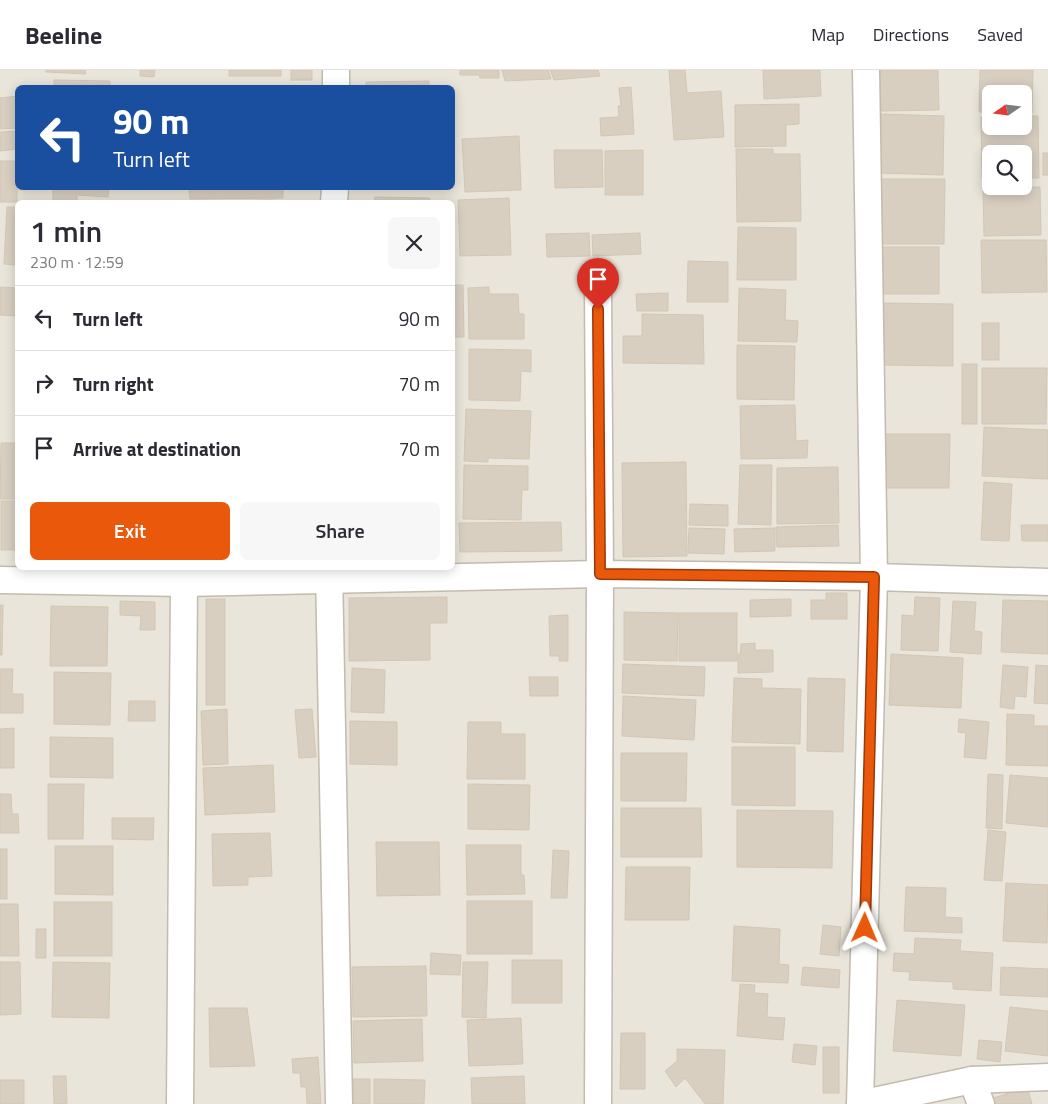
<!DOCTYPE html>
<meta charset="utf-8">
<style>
body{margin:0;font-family:"Titillium Web",sans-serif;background:#f7f7f7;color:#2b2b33;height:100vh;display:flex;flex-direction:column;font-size:19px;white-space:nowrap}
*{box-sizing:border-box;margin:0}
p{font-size:16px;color:#7c7c81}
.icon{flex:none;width:28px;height:28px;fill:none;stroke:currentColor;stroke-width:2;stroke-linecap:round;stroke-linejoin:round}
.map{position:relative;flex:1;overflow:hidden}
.details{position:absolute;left:15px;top:130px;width:440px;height:370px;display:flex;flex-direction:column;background:#fff;border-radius:8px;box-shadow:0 2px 12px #0003}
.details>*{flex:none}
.top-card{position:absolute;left:15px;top:15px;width:440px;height:105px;border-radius:8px;box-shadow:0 2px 12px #0003;background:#1a4fa0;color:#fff;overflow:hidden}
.needle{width:32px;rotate:256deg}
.fabs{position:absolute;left:982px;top:15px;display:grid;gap:10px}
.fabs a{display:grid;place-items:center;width:50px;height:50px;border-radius:8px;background:#fff;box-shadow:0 2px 12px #0003;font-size:25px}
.pin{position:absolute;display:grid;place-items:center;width:42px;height:42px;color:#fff;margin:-51px -21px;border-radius:50% 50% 50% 0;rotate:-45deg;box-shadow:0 0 5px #0007}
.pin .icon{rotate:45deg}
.me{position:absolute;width:55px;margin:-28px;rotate:1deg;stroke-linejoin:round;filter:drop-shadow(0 0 4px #0008)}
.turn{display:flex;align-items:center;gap:18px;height:105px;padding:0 15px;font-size:22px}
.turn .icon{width:65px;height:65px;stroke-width:2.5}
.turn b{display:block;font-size:35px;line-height:42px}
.round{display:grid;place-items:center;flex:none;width:52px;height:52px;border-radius:8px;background:#f7f7f7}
.headline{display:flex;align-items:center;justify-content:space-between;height:85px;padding:0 15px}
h1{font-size:30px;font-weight:600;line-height:38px}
.action{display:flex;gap:10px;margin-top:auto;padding:10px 15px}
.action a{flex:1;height:58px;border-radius:8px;background:#ea580c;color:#fff;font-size:20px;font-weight:600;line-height:58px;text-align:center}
.action a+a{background:#f7f7f7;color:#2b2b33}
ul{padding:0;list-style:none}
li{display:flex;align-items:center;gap:15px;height:65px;padding:0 15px;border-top:1px solid #e1e1e2}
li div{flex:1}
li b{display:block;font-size:19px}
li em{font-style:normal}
header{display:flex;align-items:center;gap:30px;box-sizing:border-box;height:70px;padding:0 25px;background:#fff;border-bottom:1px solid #e1e1e2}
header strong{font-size:24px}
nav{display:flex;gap:28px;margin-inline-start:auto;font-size:18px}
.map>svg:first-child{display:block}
</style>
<header>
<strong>Beeline</strong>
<nav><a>Map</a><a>Directions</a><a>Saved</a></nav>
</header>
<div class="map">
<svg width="1048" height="1034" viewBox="0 0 1048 1034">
<rect width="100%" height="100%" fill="#f6f3ec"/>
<path fill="#eae5da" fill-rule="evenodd" d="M0,0H1048V1034H0ZM18,18H452V118H18ZM991,24H1024V56H991ZM991,84H1024V116H991ZM18,132H452V498H18Z"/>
<g fill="#d8cfc1" stroke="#d3c7b4">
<polygon points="46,0 85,0 86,4 46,2"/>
<polygon points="140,0 155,0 154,7 140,6"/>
<rect x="229" y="0" width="52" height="6"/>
<rect x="291" y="0" width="21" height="10"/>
<polygon points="460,0 499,0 499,8 480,8 479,5 460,5"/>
<polygon points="502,0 548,0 551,9 505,11"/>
<polygon points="550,0 598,0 600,6 554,10"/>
<polygon points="669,0 685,0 687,23 721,21 724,67 674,70"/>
<polygon points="763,0 820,0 821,26 764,29"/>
<polygon points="880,0 938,0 939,40 881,41"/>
<polygon points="980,0 1033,0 1032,43 1024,43 1024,24 991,24 991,42 979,42"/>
<polygon points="54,10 110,11 110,18 54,18"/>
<polygon points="429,11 429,18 366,18 366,12"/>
<polygon points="631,17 634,64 601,66 600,48 619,47 618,36 621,36 619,18"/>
<polygon points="18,26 18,58 0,59 0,28"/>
<polygon points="799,34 799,54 786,55 786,76 735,77 735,35"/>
<polygon points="881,44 944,46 943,105 879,103"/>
<polygon points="1024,46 1038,46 1039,108 1024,108 1024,84 991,84 991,108 982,108 981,47 991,47 991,56 1024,56"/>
<polygon points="18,61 18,79 0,81 0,62"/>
<polygon points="519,66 521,120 465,122 462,69"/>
<polygon points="736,79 773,79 773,84 800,84 801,151 737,152"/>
<polygon points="554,80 602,80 603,117 555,118"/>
<polygon points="643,80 643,125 605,125 605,81"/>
<rect x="1043" y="83" width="5" height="22"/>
<rect x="0" y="91" width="17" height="41"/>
<polygon points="874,109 945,109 944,174 874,174"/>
<polygon points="1040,117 1041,165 984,166 983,118"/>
<polygon points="53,118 109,118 108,127 77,125 77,132 53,131"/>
<polygon points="189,118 283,118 283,128 190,129"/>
<polygon points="375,127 430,128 430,132 374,132"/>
<polygon points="509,128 511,185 460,186 458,130"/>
<polygon points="273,130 273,132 218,132 218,131"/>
<polygon points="7,137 18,137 18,189 15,189 15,195 4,194"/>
<polygon points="738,157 796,158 796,210 737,210"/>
<polygon points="589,163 590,186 547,187 546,164"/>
<polygon points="640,163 641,184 593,186 592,165"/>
<polygon points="981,170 1046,170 1047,222 982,223"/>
<rect x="881" y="177" width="58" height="47"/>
<polygon points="688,191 728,192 728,232 687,232"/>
<polygon points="452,215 463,215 464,267 452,267"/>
<polygon points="0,217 18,218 18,246 0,245"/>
<polygon points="489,217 489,224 518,224 519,244 524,244 524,269 469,269 468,218"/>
<polygon points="739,218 786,220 785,250 798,251 797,272 738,271"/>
<polygon points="668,223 668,241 637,241 636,224"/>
<polygon points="882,233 953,234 953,296 882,295"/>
<polygon points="642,244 703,245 704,294 623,293 623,266 642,266"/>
<rect x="982" y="253" width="17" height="37"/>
<polygon points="737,275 795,276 794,330 737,329"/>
<polygon points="469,279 531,280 531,302 521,301 520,331 469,330"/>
<rect x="962" y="294" width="15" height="60"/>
<polygon points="982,298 1047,298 1046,354 982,354"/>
<polygon points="795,335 796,371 808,370 807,388 741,389 740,336"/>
<polygon points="466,339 531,341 529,389 488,388 488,392 464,391"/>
<polygon points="984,357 1048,360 1048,409 982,406"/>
<polygon points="880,364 950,364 949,418 879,418"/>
<polygon points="1,373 18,373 18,429 0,429"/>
<polygon points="686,392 687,486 623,487 622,393"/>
<polygon points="464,395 528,396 528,420 522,420 521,450 463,449"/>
<polygon points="740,395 772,395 771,455 738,454"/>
<polygon points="838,397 839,453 777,454 777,398"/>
<polygon points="984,412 1012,414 1009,471 981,470"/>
<rect x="1" y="431" width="17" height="49"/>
<polygon points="690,434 728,435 728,456 689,455"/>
<polygon points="561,452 562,481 460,482 459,453"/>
<polygon points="838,455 839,476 777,477 776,457"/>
<polygon points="1021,455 1048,455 1048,471 1022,471"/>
<polygon points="689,458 725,459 724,484 688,483"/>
<polygon points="775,458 775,481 735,482 734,459"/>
<polygon points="826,523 847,523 847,549 811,549 811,530 826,530"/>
<polygon points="447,527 447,553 430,553 430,590 349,591 349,528"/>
<polygon points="915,527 940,528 938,581 901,580 902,545 914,546"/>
<rect x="206" y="529" width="19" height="106"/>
<polygon points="791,529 791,546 750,547 750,530"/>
<polygon points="1003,530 1048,531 1048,584 1001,582"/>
<polygon points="120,531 155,532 155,560 140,560 141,546 120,545"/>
<polygon points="953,531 976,532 974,561 982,562 981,584 950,582"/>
<polygon points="0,535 3,535 2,585 0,585"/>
<polygon points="51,536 108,537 107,596 50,596"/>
<polygon points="624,542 678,543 677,591 624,590"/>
<rect x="679" y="543" width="58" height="48"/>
<polygon points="568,545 568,591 559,591 559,586 550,586 549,546"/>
<polygon points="755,573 755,580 773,580 773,602 738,603 738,584 740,584 741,574"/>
<polygon points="891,584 963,588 961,638 889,635"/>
<polygon points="623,594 705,597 704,626 622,623"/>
<polygon points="1003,595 1028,597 1026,627 1015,626 1014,639 1000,637"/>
<polygon points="1036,595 1048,596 1048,634 1034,633"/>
<polygon points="352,598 385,600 384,643 351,642"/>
<polygon points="0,599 13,599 12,624 23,624 23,643 0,643"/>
<polygon points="54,602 111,603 110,655 54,654"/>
<polygon points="529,607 558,607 558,626 530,626"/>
<polygon points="734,608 762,609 762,618 801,619 800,674 732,672"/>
<polygon points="808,608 845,609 843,682 807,681"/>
<polygon points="623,626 696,630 694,670 622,666"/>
<polygon points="129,631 155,631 155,651 128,651"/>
<polygon points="227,639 228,694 203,695 201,641"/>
<polygon points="312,639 316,687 299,688 295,640"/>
<polygon points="1007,644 1034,645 1034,656 1048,656 1048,696 1006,695"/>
<polygon points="959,649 989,652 986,689 964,687 966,663 958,662"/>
<polygon points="350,651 397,652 397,695 350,694"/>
<polygon points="468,652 501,652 501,664 525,664 525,709 467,709"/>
<polygon points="14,658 14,698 0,698 0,659"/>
<polygon points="50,667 113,668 113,708 50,707"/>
<polygon points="732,677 795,677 795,736 732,735"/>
<polygon points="621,683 687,683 686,731 621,731"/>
<polygon points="273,695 275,742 205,745 203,698"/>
<polygon points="988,704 1003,705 1002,759 986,758"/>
<polygon points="1010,705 1048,708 1048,757 1006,753"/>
<polygon points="48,714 84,714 83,769 48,769"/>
<polygon points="468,714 530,715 529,760 468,759"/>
<polygon points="0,724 11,724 12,744 18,744 19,763 0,763"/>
<polygon points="621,738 701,738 702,787 621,787"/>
<polygon points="737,740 833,741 832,798 737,797"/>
<polygon points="112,748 154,748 153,770 112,769"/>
<polygon points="988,760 1006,762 1002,811 984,810"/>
<polygon points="270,763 272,806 248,807 248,815 213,816 212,764"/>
<polygon points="376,772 439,772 440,825 377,826"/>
<polygon points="466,775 521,775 521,805 524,805 525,824 467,825"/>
<polygon points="55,776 113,776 113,825 55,824"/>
<rect x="0" y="779" width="7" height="50"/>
<polygon points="553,780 569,781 567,828 551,828"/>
<polygon points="626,797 690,797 689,850 625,850"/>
<polygon points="1006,813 1048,815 1047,873 1003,871"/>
<polygon points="906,817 946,818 945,847 962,848 962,863 904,861"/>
<rect x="467" y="831" width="65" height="53"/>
<rect x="54" y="832" width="58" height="54"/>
<polygon points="0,834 18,834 19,886 0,886"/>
<polygon points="823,855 841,857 839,886 820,884"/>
<polygon points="734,856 780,859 779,894 789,895 788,913 732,911"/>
<rect x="36" y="859" width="10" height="29"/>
<polygon points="915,868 961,870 960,881 993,883 991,921 953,919 953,912 909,910 910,902 893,901 894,883 914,884"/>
<polygon points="431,883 461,885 460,905 430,904"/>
<rect x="512" y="890" width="50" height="43"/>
<polygon points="0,892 20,892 21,944 0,945"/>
<polygon points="53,892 110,893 109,948 52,947"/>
<polygon points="463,892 488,892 486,948 462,947"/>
<polygon points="426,896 427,946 353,947 352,897"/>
<polygon points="803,897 840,900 839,918 801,915"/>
<polygon points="1001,897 1048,899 1048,927 1000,925"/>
<polygon points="740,914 755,915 754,923 768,924 767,947 785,948 783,970 737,966"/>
<polygon points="897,930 965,935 961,986 893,981"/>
<polygon points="1010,937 1048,941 1048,986 1005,981"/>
<polygon points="209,938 247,938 255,996 210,997"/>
<polygon points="521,948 523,994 469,996 467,950"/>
<polygon points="422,949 423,991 354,993 353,951"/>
<polygon points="621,963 645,963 645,1019 620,1019"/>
<polygon points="979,970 1002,972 1000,992 977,989"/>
<polygon points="794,974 817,976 815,995 792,992"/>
<rect x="823" y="977" width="16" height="46"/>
<polygon points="677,979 725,980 723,1034 705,1034 685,1008 676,1017 665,1001 677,991"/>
<polygon points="318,987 321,1034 307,1034 306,1017 301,1017 300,1003 293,1003 292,989"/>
<polygon points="53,1006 66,1006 67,1034 54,1034"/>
<polygon points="524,1006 525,1034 472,1034 471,1008"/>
<rect x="353" y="1009" width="17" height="25"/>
<polygon points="374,1009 425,1010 424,1034 374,1034"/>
<rect x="0" y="1010" width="24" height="24"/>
<polygon points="1026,1013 1032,1034 995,1034 993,1028 1007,1024 1005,1019"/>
</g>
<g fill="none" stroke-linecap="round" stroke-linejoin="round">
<g stroke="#c2bbae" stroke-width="29">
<g id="minor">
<polyline points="336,18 336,0"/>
<polyline points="334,132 335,118"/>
<polyline points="329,498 339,1034"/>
<polyline points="0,510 184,513 600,504 874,507 1048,512"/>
<polyline points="972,1010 981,1034"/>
<polyline points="180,1034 184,513"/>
<polyline points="598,1034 600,504 598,221"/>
<polyline points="860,1034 874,507 866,0"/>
<polyline points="860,1034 972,1010 1048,1007"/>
</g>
</g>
<use href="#minor" stroke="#fff" stroke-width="26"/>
</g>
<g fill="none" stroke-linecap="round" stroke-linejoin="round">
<g stroke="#983908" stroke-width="12">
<polyline id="route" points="598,239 600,504 874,507 865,858"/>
</g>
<use href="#route" stroke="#ea580c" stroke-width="9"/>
</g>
</svg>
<div class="fabs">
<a><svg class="needle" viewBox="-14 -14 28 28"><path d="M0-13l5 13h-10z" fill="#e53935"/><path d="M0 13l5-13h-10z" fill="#7c7c81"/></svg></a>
<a><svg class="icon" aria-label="search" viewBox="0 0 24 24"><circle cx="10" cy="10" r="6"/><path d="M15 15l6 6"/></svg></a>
</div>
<div class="pin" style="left:598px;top:239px;background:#d93025"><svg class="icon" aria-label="arrive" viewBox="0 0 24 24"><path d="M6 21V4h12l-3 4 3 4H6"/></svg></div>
<svg class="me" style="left:865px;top:858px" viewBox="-20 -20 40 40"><path d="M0-17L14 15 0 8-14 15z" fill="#ea580c" stroke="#fff" stroke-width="4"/></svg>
<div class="top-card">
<div class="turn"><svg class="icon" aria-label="left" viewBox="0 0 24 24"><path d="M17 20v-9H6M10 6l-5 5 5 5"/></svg><div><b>90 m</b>Turn left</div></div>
</div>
<section class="details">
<div class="headline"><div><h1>1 min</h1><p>230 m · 12:59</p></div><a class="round"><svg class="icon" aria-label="close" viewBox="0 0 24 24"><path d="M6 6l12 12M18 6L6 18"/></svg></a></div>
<ul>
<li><svg class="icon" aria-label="left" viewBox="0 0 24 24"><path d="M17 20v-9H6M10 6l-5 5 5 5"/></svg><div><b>Turn left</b></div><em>90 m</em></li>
<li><svg class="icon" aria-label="right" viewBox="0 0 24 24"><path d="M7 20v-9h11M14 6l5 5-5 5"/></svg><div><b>Turn right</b></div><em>70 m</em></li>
<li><svg class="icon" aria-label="arrive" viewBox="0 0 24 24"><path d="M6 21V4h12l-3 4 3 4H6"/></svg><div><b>Arrive at destination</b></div><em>70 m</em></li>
</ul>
<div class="action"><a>Exit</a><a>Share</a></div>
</section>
</div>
